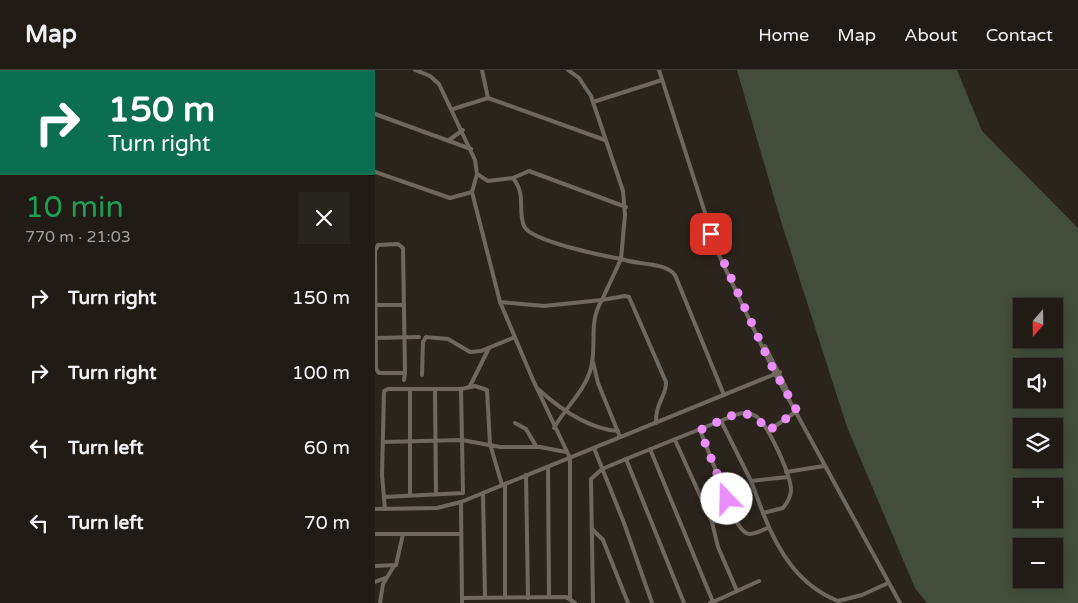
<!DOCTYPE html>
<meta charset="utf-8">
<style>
body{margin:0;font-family:"Varela Round",sans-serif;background:#28241e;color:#f1f3f6;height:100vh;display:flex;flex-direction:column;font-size:19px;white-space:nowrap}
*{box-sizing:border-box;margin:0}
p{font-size:16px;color:#a2a1a0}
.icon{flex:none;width:28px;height:28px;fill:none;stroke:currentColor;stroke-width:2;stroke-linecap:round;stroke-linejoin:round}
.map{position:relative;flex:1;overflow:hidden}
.sheet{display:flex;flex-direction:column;background:#201b15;width:375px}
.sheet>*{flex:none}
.top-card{background:#0b6e4f;color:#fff;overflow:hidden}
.needle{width:32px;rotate:200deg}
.tools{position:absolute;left:638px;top:228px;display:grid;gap:10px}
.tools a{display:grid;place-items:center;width:50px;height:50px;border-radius:0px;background:#201b15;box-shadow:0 2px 12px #0003,0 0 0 1px #3d3934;font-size:25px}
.pin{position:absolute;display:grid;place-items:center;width:42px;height:42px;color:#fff;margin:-21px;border-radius:10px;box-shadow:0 2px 8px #0006}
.me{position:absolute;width:55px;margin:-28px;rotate:339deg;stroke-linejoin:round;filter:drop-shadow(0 0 4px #0008)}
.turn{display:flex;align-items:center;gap:18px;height:105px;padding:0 25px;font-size:22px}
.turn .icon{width:65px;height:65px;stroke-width:2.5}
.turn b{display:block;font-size:35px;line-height:42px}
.round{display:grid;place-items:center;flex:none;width:52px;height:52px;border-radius:0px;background:#28241e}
.headline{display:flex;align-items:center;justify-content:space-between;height:85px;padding:0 25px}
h1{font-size:30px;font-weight:600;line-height:38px;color:#1e9e55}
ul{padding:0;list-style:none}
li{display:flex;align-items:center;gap:15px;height:75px;padding:0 25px}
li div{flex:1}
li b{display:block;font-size:19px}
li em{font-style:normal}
header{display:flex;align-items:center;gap:30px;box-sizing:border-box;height:70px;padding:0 25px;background:#201b15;border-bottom:1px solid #3d3934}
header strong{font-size:24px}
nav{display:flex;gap:28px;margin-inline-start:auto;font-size:18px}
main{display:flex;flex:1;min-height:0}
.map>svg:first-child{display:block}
</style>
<header>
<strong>Map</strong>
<nav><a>Home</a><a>Map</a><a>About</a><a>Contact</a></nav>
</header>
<main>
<section class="sheet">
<div class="top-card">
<div class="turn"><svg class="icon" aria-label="right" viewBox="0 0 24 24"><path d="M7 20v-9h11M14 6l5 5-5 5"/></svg><div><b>150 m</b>Turn right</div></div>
</div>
<div class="headline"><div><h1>10 min</h1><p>770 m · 21:03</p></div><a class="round"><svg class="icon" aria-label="close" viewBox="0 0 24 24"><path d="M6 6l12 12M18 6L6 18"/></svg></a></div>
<ul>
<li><svg class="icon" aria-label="right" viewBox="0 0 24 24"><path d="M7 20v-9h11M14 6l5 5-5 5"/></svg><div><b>Turn right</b></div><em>150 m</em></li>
<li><svg class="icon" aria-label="right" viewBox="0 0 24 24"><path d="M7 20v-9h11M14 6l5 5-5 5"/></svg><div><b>Turn right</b></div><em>100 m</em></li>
<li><svg class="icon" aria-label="left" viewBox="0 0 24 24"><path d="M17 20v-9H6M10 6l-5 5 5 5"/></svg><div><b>Turn left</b></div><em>60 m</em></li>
<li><svg class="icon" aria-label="left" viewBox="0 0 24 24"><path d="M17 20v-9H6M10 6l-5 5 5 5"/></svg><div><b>Turn left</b></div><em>70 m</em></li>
</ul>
</section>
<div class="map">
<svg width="703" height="533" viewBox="0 0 703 533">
<rect width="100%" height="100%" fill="#2b241c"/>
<path fill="#434e3a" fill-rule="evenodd" d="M362,0H582L607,61L703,158V533H552L540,518L472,357L405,148ZM646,236H679V269H646ZM646,296H679V329H646ZM646,356H679V389H646ZM646,416H679V449H646ZM646,476H679V509H646Z"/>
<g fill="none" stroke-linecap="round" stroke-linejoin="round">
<g stroke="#70685f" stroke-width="4">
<polyline points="40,0 55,6 64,14 100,90 102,104 97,122 125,232 158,310 195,388 195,528"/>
<polyline points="107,0 113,28 230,70"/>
<polyline points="284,0 343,183 400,304 525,533"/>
<polyline points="218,32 287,10"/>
<polyline points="78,39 113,28"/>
<polyline points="0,44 96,79"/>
<polyline points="74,70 88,60"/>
<polyline points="0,102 75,128 97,122"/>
<path d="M102,104L113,111L138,108C152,126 142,138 149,156C155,171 229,186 246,189L250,145L248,121L216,26L204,8L193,0"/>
<polyline points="138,108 154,101 251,137"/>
<path d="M125,232L169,236L227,230L246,189C263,195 290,192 300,205L349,325"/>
<polyline points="0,235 29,235"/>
<polyline points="1,268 44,267"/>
<polyline points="390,276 415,326"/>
<polyline points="218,292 223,313 245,367"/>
<polyline points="47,305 48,272 51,267 73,269 95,282 106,281 140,267"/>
<polyline points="29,310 30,303 28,178 23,174 3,175 0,181 1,299 4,303 30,303"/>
<polyline points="95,316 114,278"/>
<polyline points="35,319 35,425"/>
<polyline points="60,319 61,424"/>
<polyline points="86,319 100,316 112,320 115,374 127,415"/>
<path d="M163,319C184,338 213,359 243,361"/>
<polyline points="346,351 376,411 413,407"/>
<polyline points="140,353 151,359 161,376"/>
<path d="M179,358C190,338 210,321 216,298C222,275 213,252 227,230L250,226L254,227L291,312C292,325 280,333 281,353"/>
<polyline points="393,361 422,341"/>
<polyline points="300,370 337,452 359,447 325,360"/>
<polyline points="8,372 87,370 125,377 165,377 191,382"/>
<polyline points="219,378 249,453 277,533"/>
<polyline points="275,379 338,532 335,533"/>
<path d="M251,389L360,345C368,342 375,342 382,347C394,356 416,406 416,420C416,426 412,433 408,438L388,443C403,481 423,515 463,531L487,525L513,513"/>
<polyline points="173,397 174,527"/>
<polyline points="411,402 449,396"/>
<polyline points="151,405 153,528"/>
<polyline points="376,411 388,443"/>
<polyline points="130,414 130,527"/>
<polyline points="108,423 110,527"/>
<polyline points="9,427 88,423 86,319 13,319 9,321 7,405 10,439"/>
<polyline points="86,432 87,533"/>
<polyline points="0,439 62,438 86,432 405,302"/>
<path d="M359,447C369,467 374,468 394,457"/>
<polyline points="337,452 343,477 362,521"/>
<polyline points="217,459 228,470 253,533"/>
<polyline points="0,464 86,464"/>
<polyline points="0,496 21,495 28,464"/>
<polyline points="0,512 10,508"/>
<polyline points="87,528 191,527 200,533"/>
<polyline points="338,532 384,511"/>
<polyline points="5,533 8,514 19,496"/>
<polyline points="218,533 216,409 227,399 251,389 309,533"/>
</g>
</g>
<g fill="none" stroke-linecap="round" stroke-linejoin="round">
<path stroke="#eb8dfb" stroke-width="9" stroke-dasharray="0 16.2" d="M336,164L395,293L422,341L393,361C371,330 354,348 325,360L352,429"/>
</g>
</svg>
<div class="tools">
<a><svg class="needle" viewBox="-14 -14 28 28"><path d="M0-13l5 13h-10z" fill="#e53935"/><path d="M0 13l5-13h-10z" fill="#a2a1a0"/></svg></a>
<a><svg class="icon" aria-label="sound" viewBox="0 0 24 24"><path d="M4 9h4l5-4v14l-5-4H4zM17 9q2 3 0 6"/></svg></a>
<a><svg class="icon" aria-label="layers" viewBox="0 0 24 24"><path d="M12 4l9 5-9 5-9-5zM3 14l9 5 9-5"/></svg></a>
<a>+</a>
<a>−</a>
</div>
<div class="pin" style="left:336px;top:164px;background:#d93025"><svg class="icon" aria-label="arrive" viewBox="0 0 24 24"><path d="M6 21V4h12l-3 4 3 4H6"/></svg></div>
<svg class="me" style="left:352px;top:429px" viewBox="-20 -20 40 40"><circle r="19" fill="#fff"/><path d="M0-13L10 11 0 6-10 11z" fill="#eb8dfb"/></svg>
</div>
</main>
